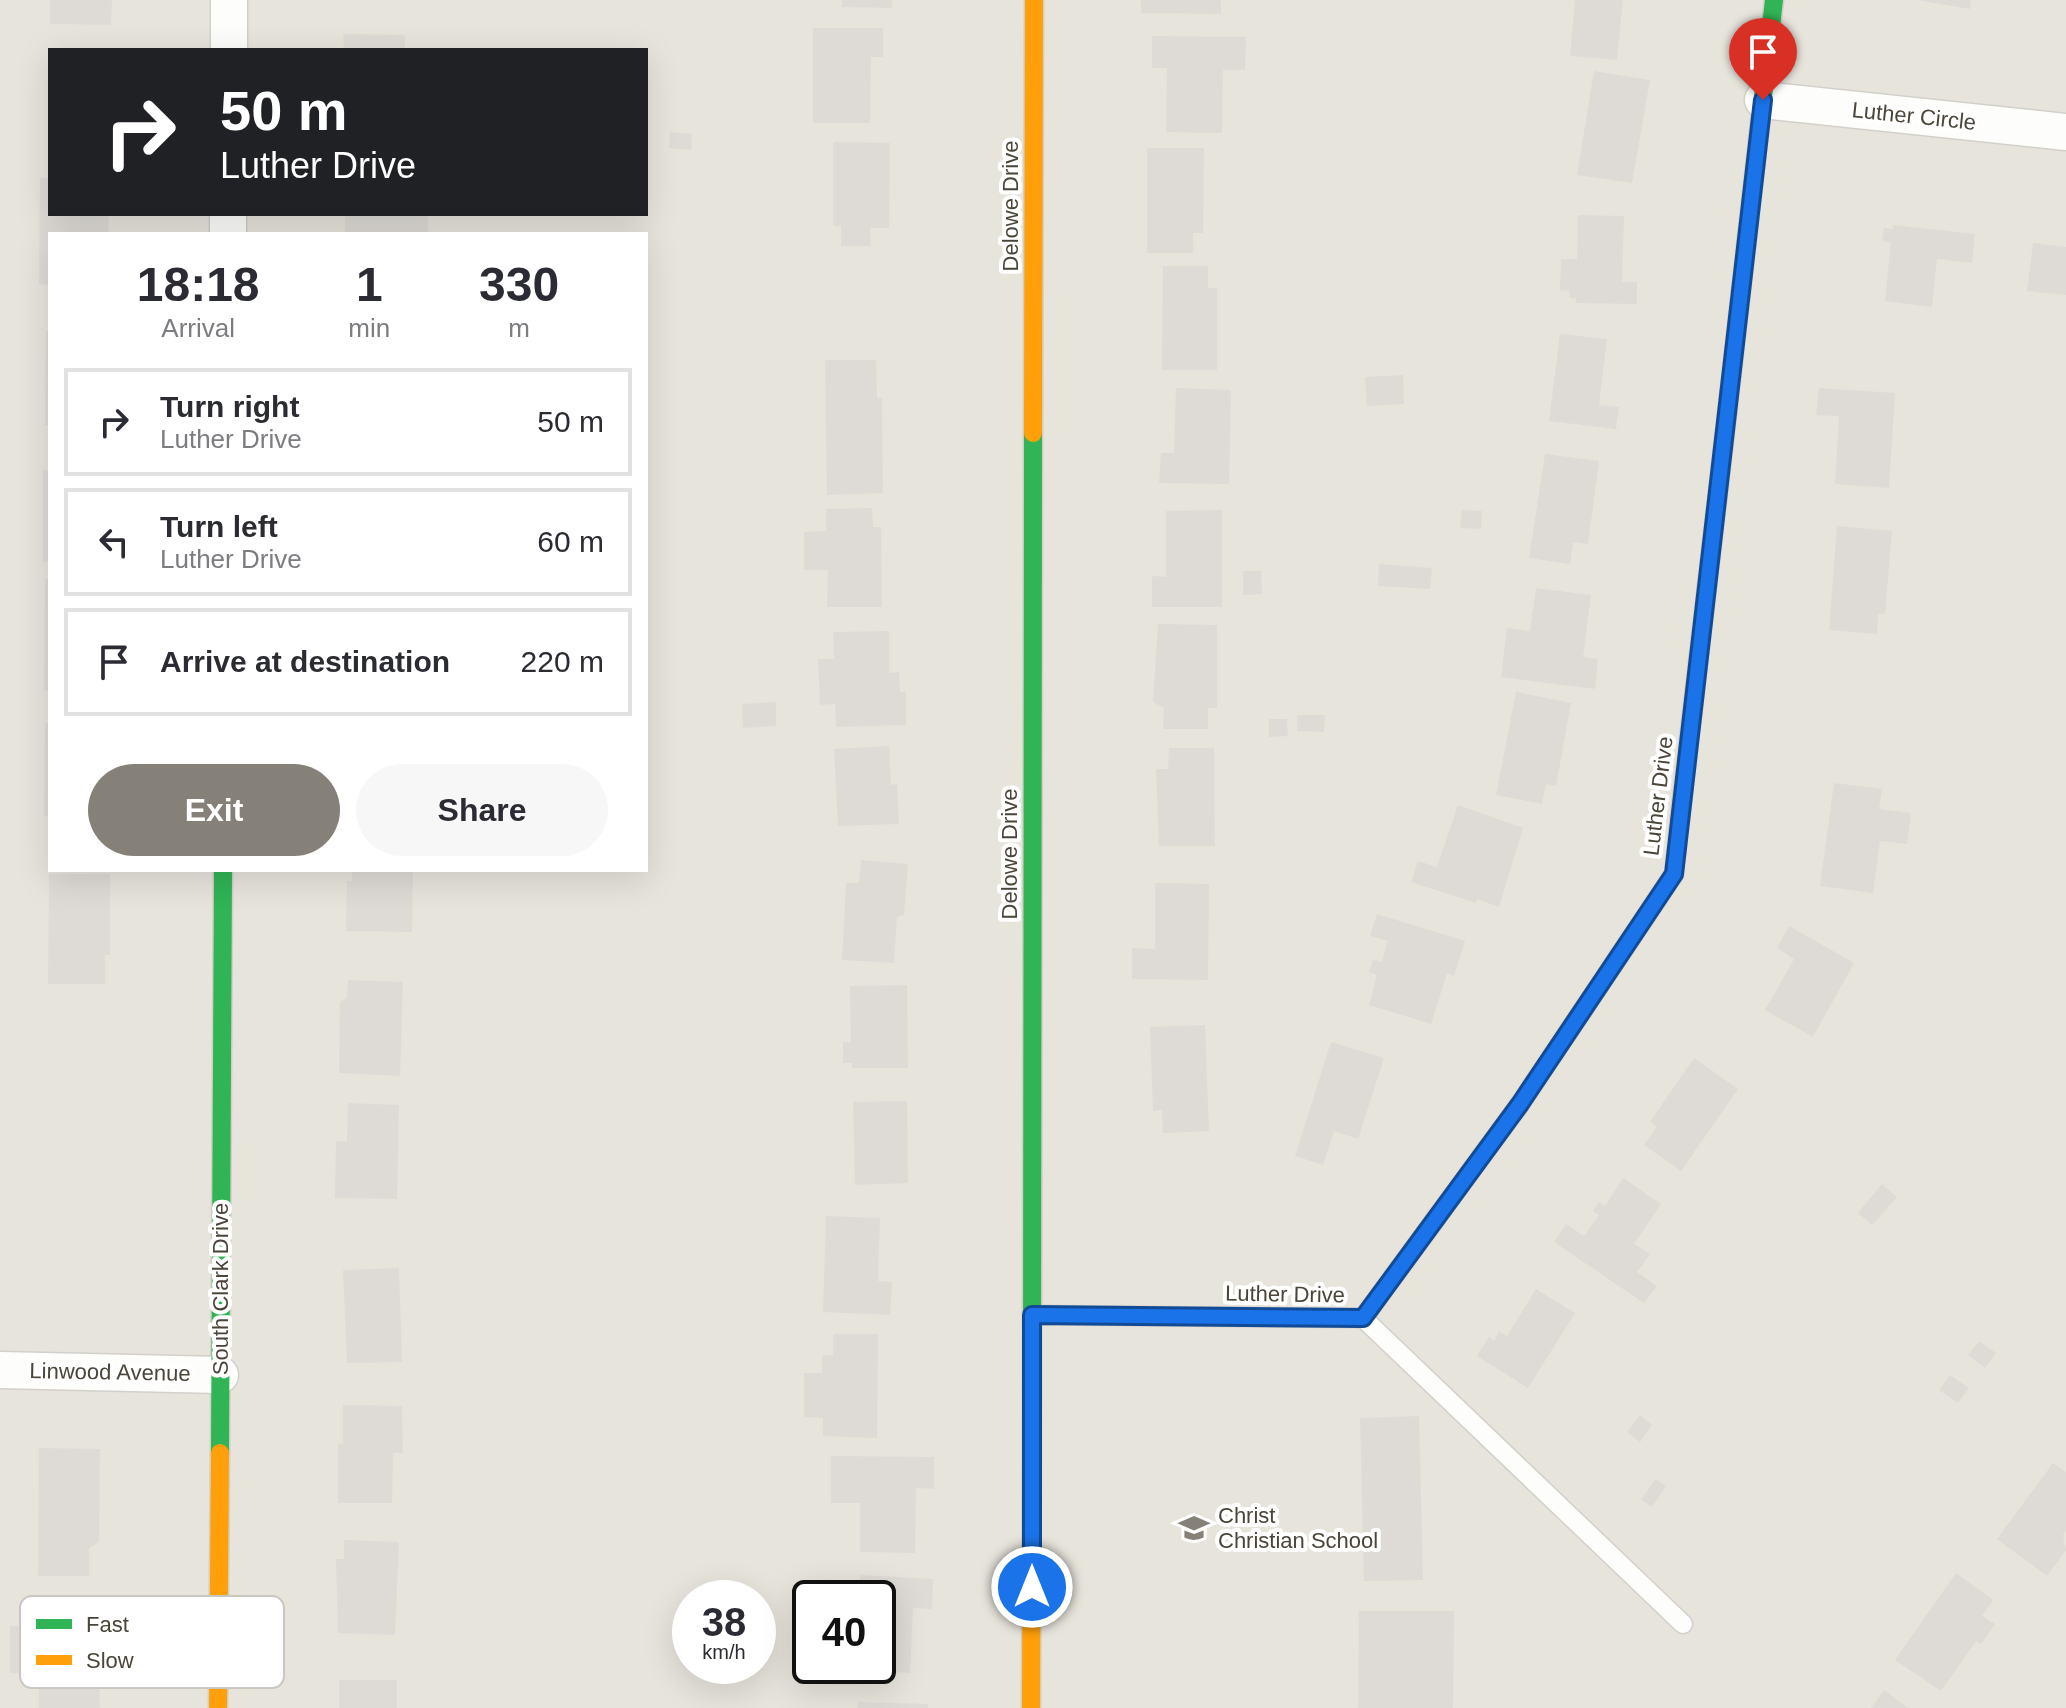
<!DOCTYPE html>
<style>
body{margin:0;font-family:Arial,sans-serif;background:#f7f7f7;color:#2b2b33;height:100vh;display:flex;flex-direction:column;font-size:30px;white-space:nowrap}
*{box-sizing:border-box;margin:0}
p{font-size:26px;color:#7c7c81}
.icon{flex:none;width:44px;height:44px;fill:none;stroke:currentColor;stroke-width:2;stroke-linecap:round;stroke-linejoin:round}
.map{position:relative;flex:1;overflow:hidden}
.details{position:absolute;left:48px;top:232px;width:600px;height:640px;display:flex;flex-direction:column;background:#fff;border-radius:0px;box-shadow:0 8px 32px #0002}
.details>*{flex:none}
.guide{position:absolute;left:48px;top:48px;width:600px;height:168px;border-radius:0px;box-shadow:0 8px 32px #0002;background:#202124;color:#fff;overflow:hidden}
.speed{position:absolute;left:672px;top:1580px;display:flex;gap:16px;font-size:40px;font-weight:700;text-align:center}
.speed>*{display:grid;place-content:center;width:104px;height:104px;border-radius:50%;background:#fff;box-shadow:0 8px 32px #0002;line-height:1}
.speed small{font-size:20px;font-weight:400}
.speed .limit{border:4px solid #111;border-radius:12px;background:#fff;color:#111}
.pin{position:absolute;display:grid;place-items:center;width:68px;height:68px;color:#fff;margin:-82px -34px;border-radius:50% 50% 50% 0;rotate:-45deg;box-shadow:0 0 8px #0007}
.pin .icon{rotate:45deg}
.me{position:absolute;width:88px;margin:-44px;rotate:0deg;stroke-linejoin:round;filter:drop-shadow(0 0 6px #0008)}
.turn{display:flex;align-items:center;gap:28px;height:168px;padding:0 40px;font-size:36px}
.turn .icon{width:104px;height:104px;stroke-width:2.5}
.turn b{display:block;font-size:56px;line-height:68px}
.eta{display:flex;justify-content:space-evenly;align-items:center;height:136px;text-align:center}
.eta b{font-size:48px;font-weight:700;line-height:56px}
.action{display:flex;gap:16px;margin-top:auto;padding:16px 40px}
.action a{flex:1;height:92px;border-radius:48px;background:#868178;color:#fff;font-size:32px;font-weight:700;line-height:92px;text-align:center}
.action a+a{background:#f7f7f7;color:#2b2b33}
ul{padding:0;list-style:none}
li{display:flex;align-items:center;gap:24px;height:108px;margin:0 16px 12px;padding:0 24px;border:4px solid #e1e1e2;border-radius:0px}
li div{flex:1}
li b{display:block;font-size:30px}
li em{font-style:normal}
.map>svg:first-child{display:block}
</style>
<div class="map">
<svg width="2066" height="1708" viewBox="0 0 2066 1708">
<rect width="100%" height="100%" fill="#f4f2ee"/>
<path fill="#e7e4dc" fill-rule="evenodd" d="M0,0H2066V1708H0ZM50,50H646V214H50ZM50,234H646V870H50ZM690,1598H758V1666H690ZM810,1598H878V1666H810Z"/>
<g fill="#dedbd6">
<polygon points="50,0 112,0 111,25 50,24"/>
<polygon points="842,0 892,0 892,8 842,7"/>
<polygon points="1141,0 1221,0 1221,14 1141,13"/>
<polygon points="1575,0 1623,0 1617,60 1570,56"/>
<polygon points="1917,0 1971,0 1970,9"/>
<polygon points="813,28 883,28 883,57 871,57 870,123 813,123"/>
<polygon points="343,34 405,35 405,50 344,50"/>
<polygon points="1152,36 1246,37 1245,70 1223,70 1222,133 1166,132 1167,68 1152,68"/>
<polygon points="1594,71 1650,80 1632,183 1577,175"/>
<polygon points="670,132 692,134 691,150 669,148"/>
<polygon points="833,142 890,143 889,228 870,228 871,246 841,246 841,226 833,226"/>
<polygon points="1147,148 1204,148 1203,233 1193,233 1193,253 1147,253"/>
<polygon points="40,178 50,178 50,214 109,214 108,234 50,234 50,285 39,284"/>
<rect x="345" y="214" width="83" height="20"/>
<polygon points="1578,215 1624,216 1622,282 1637,282 1637,304 1576,303 1576,298 1569,298 1569,291 1560,290 1561,259 1577,259"/>
<polygon points="1893,225 1975,234 1972,263 1937,259 1932,307 1885,301 1891,242 1882,241 1884,228 1893,229"/>
<polygon points="2033,243 2066,247 2066,295 2027,291"/>
<polygon points="1163,266 1208,266 1208,288 1217,288 1217,370 1162,370"/>
<polygon points="46,331 50,331 50,425 45,425"/>
<polygon points="1560,334 1607,339 1599,405 1619,407 1616,429 1549,421"/>
<polygon points="825,360 876,360 877,398 882,398 883,493 827,495"/>
<polygon points="1403,375 1404,404 1367,406 1365,377"/>
<polygon points="1176,388 1231,390 1229,484 1159,483 1161,453 1174,453"/>
<polygon points="1819,388 1895,393 1889,488 1835,484 1839,416 1816,415"/>
<polygon points="1545,454 1599,461 1588,544 1573,542 1570,564 1529,558"/>
<rect x="43" y="470" width="7" height="92"/>
<polygon points="872,508 873,527 881,527 882,607 827,607 828,570 804,570 804,532 826,531 826,509"/>
<polygon points="1222,510 1222,607 1152,607 1152,576 1166,577 1166,511"/>
<polygon points="1462,510 1482,511 1481,529 1460,528"/>
<polygon points="1837,526 1892,531 1885,614 1878,614 1877,634 1829,630"/>
<polygon points="1379,564 1432,568 1430,589 1378,586"/>
<polygon points="1243,571 1261,571 1262,594 1243,595"/>
<polygon points="45,579 50,579 50,691 44,691"/>
<polygon points="1536,588 1591,595 1583,657 1598,659 1595,689 1501,677 1507,628 1530,631"/>
<polygon points="1158,624 1217,625 1217,708 1208,708 1208,729 1163,729 1164,708 1153,702"/>
<polygon points="889,631 889,673 899,672 900,692 906,692 906,725 836,727 835,704 820,705 818,659 834,659 833,632"/>
<polygon points="1516,692 1571,703 1556,786 1546,784 1542,804 1496,795"/>
<polygon points="776,702 776,726 743,728 742,704"/>
<polygon points="1297,715 1325,715 1324,732 1297,731"/>
<polygon points="1269,719 1287,719 1288,736 1269,737"/>
<polygon points="45,723 50,723 50,816 44,816"/>
<polygon points="889,746 891,785 897,784 899,824 838,826 834,749"/>
<polygon points="1169,748 1214,748 1215,846 1159,846 1156,769 1168,769"/>
<polygon points="1834,783 1882,789 1879,809 1911,813 1907,844 1880,841 1873,893 1820,886"/>
<polygon points="1458,805 1523,828 1499,907 1477,899 1476,903 1411,882 1418,861 1437,867"/>
<polygon points="861,860 908,864 904,915 897,917 894,963 842,960 846,883 859,883"/>
<polygon points="352,870 413,870 412,932 346,931 347,881 352,881"/>
<polygon points="49,874 110,874 110,955 105,955 105,984 48,984"/>
<polygon points="1155,883 1209,884 1208,980 1132,979 1132,948 1155,949"/>
<polygon points="1377,914 1465,941 1454,976 1447,973 1431,1024 1369,1005 1377,975 1369,972 1373,960 1382,962 1388,941 1370,936"/>
<polygon points="1789,926 1854,963 1813,1037 1765,1010 1794,959 1777,948"/>
<polygon points="348,980 403,982 400,1076 339,1073 340,1002 347,998"/>
<polygon points="907,985 908,1068 852,1068 852,1063 843,1063 843,1042 851,1042 850,986"/>
<polygon points="1205,1025 1209,1131 1163,1133 1162,1110 1153,1111 1150,1027"/>
<polygon points="1331,1042 1384,1058 1358,1139 1334,1131 1323,1165 1295,1156"/>
<polygon points="1694,1058 1738,1089 1681,1171 1644,1145 1657,1127 1650,1122"/>
<polygon points="907,1101 908,1183 855,1185 853,1102"/>
<polygon points="348,1103 399,1105 397,1199 335,1198 336,1141 347,1142"/>
<polygon points="1623,1178 1661,1204 1634,1244 1650,1254 1637,1272 1657,1286 1644,1303 1554,1242 1566,1224 1584,1236 1599,1215 1593,1211 1599,1202 1605,1206"/>
<polygon points="1882,1184 1897,1197 1872,1225 1858,1213"/>
<polygon points="826,1216 880,1218 878,1281 892,1282 890,1315 823,1312"/>
<polygon points="399,1268 402,1362 347,1363 343,1270"/>
<polygon points="1536,1289 1575,1313 1528,1388 1477,1356 1489,1337 1494,1341 1499,1331 1507,1336"/>
<polygon points="833,1334 878,1334 877,1438 823,1436 823,1418 804,1417 804,1373 822,1373 822,1356 833,1355"/>
<polygon points="1979,1341 1996,1353 1985,1368 1968,1355"/>
<polygon points="1950,1375 1969,1388 1958,1403 1939,1390"/>
<polygon points="343,1405 402,1406 403,1453 393,1453 392,1503 338,1503 338,1444 343,1444"/>
<polygon points="1640,1415 1652,1425 1640,1442 1627,1432"/>
<polygon points="1419,1416 1423,1580 1364,1581 1360,1418"/>
<polygon points="39,1448 100,1449 99,1541 89,1549 89,1576 38,1576"/>
<polygon points="831,1456 934,1457 934,1489 916,1488 915,1553 860,1552 860,1503 831,1503"/>
<polygon points="2053,1463 2066,1472 2066,1531 2063,1535 2066,1550 2047,1576 1997,1539"/>
<polygon points="1655,1479 1666,1486 1652,1507 1641,1500"/>
<polygon points="344,1540 399,1542 395,1635 338,1633 336,1559 344,1559"/>
<polygon points="1956,1573 1993,1600 1982,1616 1995,1624 1981,1644 1976,1641 1941,1691 1895,1660"/>
<polygon points="860,1575 933,1579 932,1609 913,1608 910,1673 856,1670 856,1666 878,1666 878,1598 859,1598"/>
<polygon points="1359,1611 1454,1611 1453,1708 1358,1708"/>
<polygon points="112,1625 114,1671 99,1671 100,1708 39,1708 39,1673 10,1673 10,1626"/>
<rect x="339" y="1680" width="58" height="28"/>
<polygon points="1884,1690 1908,1708 1871,1708"/>
<polygon points="858,1702 928,1704 928,1708 858,1708"/>
</g>
<g fill="none" stroke-linecap="round" stroke-linejoin="round">
<g stroke="#d2d0cb" stroke-width="21">
<polyline id="lane" points="1363,1318 1683,1624"/>
</g>
<g stroke="#d2d0cb" stroke-width="39">
<g id="street">
<polyline points="229,50 229,0"/>
<polyline points="1763,100 2066,132"/>
<polyline points="228,234 228,214"/>
<polyline points="0,1370 220,1375"/>
</g>
</g>
<g stroke="#d3cfc5" stroke-width="21">
<g id="fast">
<polyline points="1723,449 1774,0"/>
<polyline points="1032,1315 1363,1318 1520,1104 1674,874 1680,817"/>
<polyline points="1032,1390 1033,433"/>
<polyline points="220,1453 223,870"/>
</g>
</g>
<g stroke="#d3cfc5" stroke-width="21">
<g id="slow">
<polyline points="1033,433 1034,0"/>
<polyline points="1680,817 1723,449"/>
<polyline points="218,1708 220,1453"/>
<polyline points="1031,1708 1032,1390"/>
</g>
</g>
<use href="#lane" stroke="#fdfdfc" stroke-width="18"/>
<use href="#street" stroke="#fdfdfc" stroke-width="36"/>
<use href="#fast" stroke="#30b455" stroke-width="18"/>
<use href="#slow" stroke="#ff9f0a" stroke-width="18"/>
</g>
<g fill="none" stroke-linecap="round" stroke-linejoin="round">
<g stroke="#114b97" stroke-width="20">
<polyline id="route" points="1032,1587 1032,1315 1363,1318 1520,1104 1674,874 1763,100"/>
</g>
<use href="#route" stroke="#1a73e8" stroke-width="14"/>
</g>
<defs>
<g id="school-bare" transform="scale(2.4)"><path d="M0-5L7-2L0 1L-7-2ZM-4 1L0 2.5L4 1V4Q0 6-4 4Z" fill="#868178" stroke="#fff" stroke-width="2.5" paint-order="stroke"/></g>
</defs>
<g fill-rule="evenodd">
<use href="#school-bare" x="1194" y="1528"/>
</g>
<g text-anchor="middle" dominant-baseline="central" stroke-width="8" stroke-linejoin="round" paint-order="stroke">
<g font-size="22" fill="#4b4439" stroke="#fff">
<text transform="translate(1914 116) rotate(6)">Luther Circle</text>
<text transform="translate(1010 206) rotate(-90)">Delowe Drive</text>
<text transform="translate(1658 796) rotate(-83)">Luther Drive</text>
<text transform="translate(1009 854) rotate(-90)">Delowe Drive</text>
<text transform="translate(220 1289) rotate(-90)">South Clark Drive</text>
<text transform="translate(1285 1294) rotate(1)">Luther Drive</text>
<text transform="translate(110 1372) rotate(1)">Linwood Avenue</text>
</g>
<g font-size="22" fill="#4b4439" stroke="#fff" text-anchor="start">
<text x="1218" y="1515">Christ<tspan x="1218" dy="25">Christian School</tspan></text>
</g>
</g>
<rect x="20" y="1596" width="264" height="92" rx="12" fill="#fff" stroke="#c9c7c4" stroke-width="2"/>
<rect x="36" y="1619" width="36" height="10" fill="#30b455"/>
<rect x="36" y="1655" width="36" height="10" fill="#ff9f0a"/>
<g font-size="22" fill="#4b4439">
<text x="86" y="1632">Fast</text>
<text x="86" y="1668">Slow</text>
</g>
</svg>
<div class="speed"><div>38<small>km/h</small></div><div class="limit">40</div></div>
<div class="pin" style="left:1763px;top:100px;background:#d93025"><svg class="icon" aria-label="arrive" viewBox="0 0 24 24"><path d="M6 21V4h12l-3 4 3 4H6"/></svg></div>
<svg class="me" style="left:1032px;top:1587px" viewBox="-20 -20 40 40"><circle r="17" fill="#1a73e8" stroke="#fff" stroke-width="3"/><path d="M0-11L8 9 0 5-8 9z" fill="#fff"/></svg>
<div class="guide">
<div class="turn"><svg class="icon" aria-label="right" viewBox="0 0 24 24"><path d="M7 20v-9h11M14 6l5 5-5 5"/></svg><div><b>50 m</b>Luther Drive</div></div>
</div>
<section class="details">
<div class="eta">
<div><b>18:18</b><p>Arrival</p></div>
<div><b>1</b><p>min</p></div>
<div><b>330</b><p>m</p></div>
</div>
<ul>
<li><svg class="icon" aria-label="right" viewBox="0 0 24 24"><path d="M7 20v-9h11M14 6l5 5-5 5"/></svg><div><b>Turn right</b><p>Luther Drive</p></div><em>50 m</em></li>
<li><svg class="icon" aria-label="left" viewBox="0 0 24 24"><path d="M17 20v-9H6M10 6l-5 5 5 5"/></svg><div><b>Turn left</b><p>Luther Drive</p></div><em>60 m</em></li>
<li><svg class="icon" aria-label="arrive" viewBox="0 0 24 24"><path d="M6 21V4h12l-3 4 3 4H6"/></svg><div><b>Arrive at destination</b></div><em>220 m</em></li>
</ul>
<div class="action"><a>Exit</a><a>Share</a></div>
</section>
</div>
